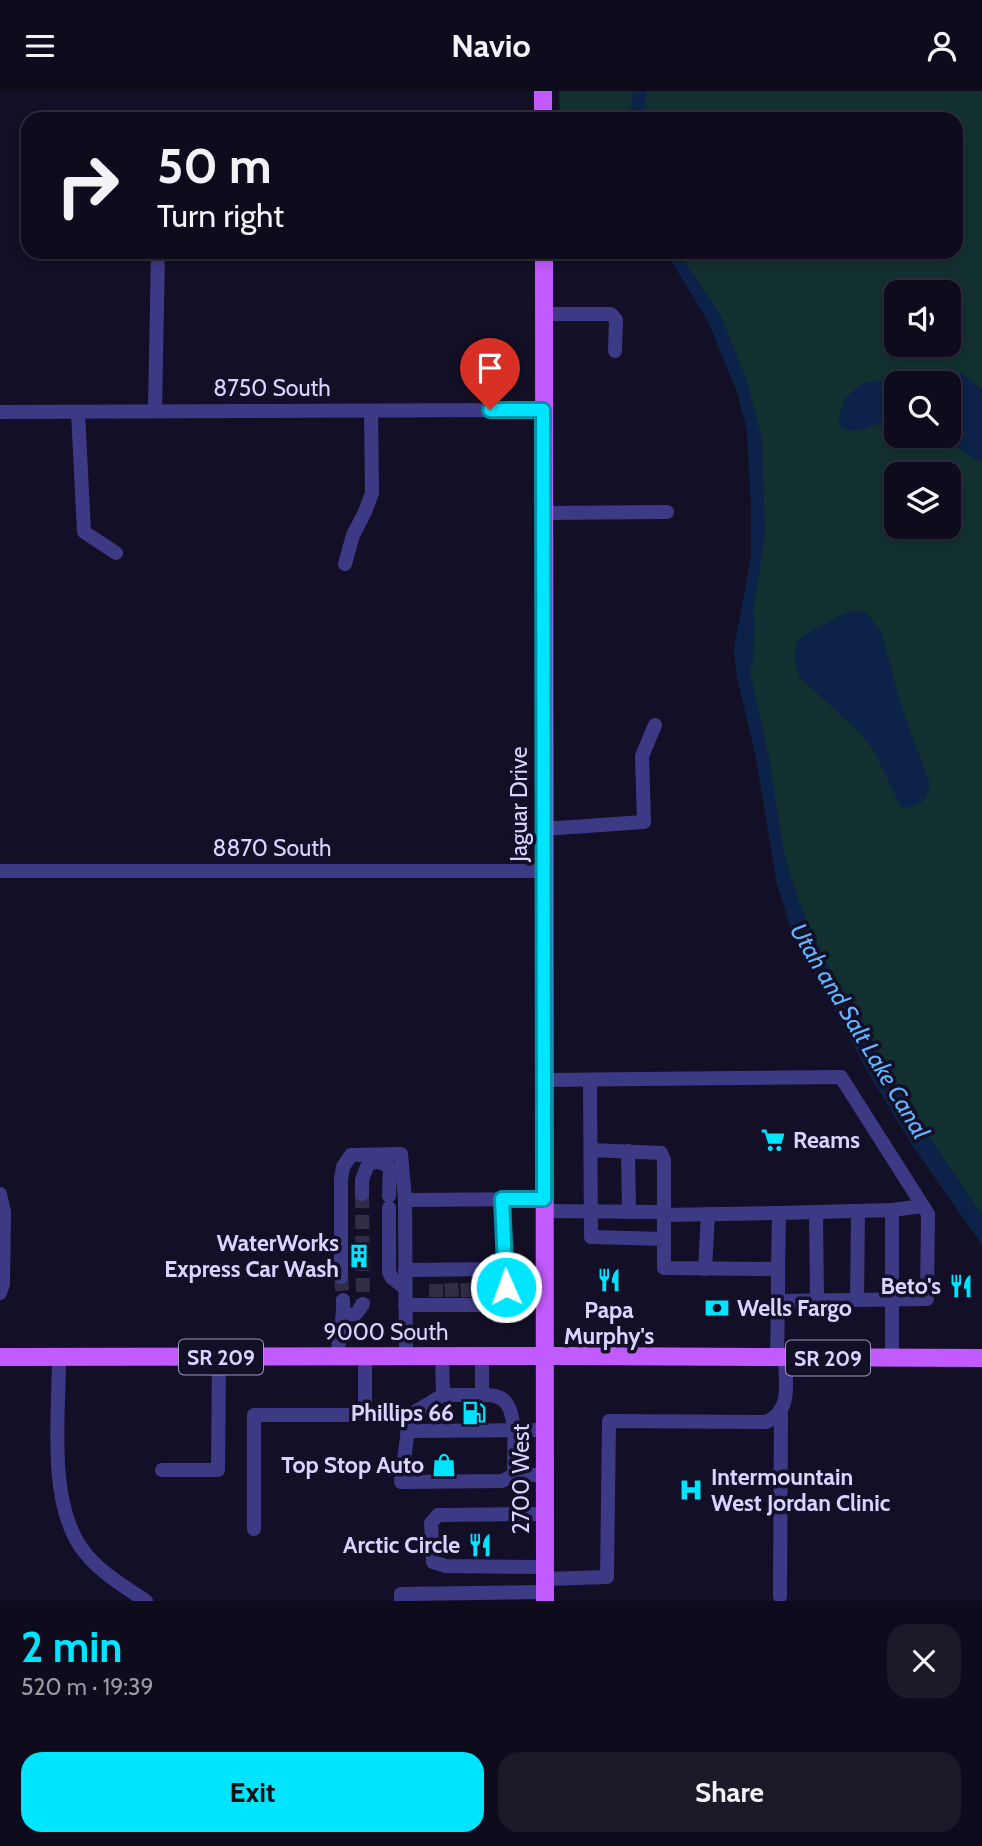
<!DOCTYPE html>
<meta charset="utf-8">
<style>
body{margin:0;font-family:Cabin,sans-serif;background:#1c1929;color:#f1f3f6;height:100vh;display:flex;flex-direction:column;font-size:26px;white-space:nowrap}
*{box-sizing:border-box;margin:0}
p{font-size:23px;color:#9b9ba3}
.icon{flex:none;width:38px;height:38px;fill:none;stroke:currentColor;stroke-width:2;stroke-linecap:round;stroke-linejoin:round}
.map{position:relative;height:1510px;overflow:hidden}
.sheet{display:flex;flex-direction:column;background:#0e0b1c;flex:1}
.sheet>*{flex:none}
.guide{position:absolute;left:21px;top:21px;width:942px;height:147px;border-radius:21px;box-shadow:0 4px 10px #0003,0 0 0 2px #2e2b3b;background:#0e0b1c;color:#f1f3f6;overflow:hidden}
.buttons{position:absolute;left:884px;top:189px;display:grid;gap:14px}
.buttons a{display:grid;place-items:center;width:77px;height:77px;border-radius:14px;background:#0e0b1c;box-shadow:0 4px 10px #0003,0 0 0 2px #2e2b3b;font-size:35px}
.pin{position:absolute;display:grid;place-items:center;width:60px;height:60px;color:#fff;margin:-72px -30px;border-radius:50% 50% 50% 0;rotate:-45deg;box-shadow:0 0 7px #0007}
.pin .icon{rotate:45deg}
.me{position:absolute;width:77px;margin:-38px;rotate:358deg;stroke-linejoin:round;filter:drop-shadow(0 0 5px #0008)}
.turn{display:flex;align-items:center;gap:24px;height:147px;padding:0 21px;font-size:32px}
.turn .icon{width:91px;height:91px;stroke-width:2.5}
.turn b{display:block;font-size:49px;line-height:60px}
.round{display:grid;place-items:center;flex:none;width:74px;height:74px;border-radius:21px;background:#1c1929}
.head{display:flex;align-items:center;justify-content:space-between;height:119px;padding:0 21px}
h1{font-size:42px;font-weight:700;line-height:52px;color:#00e5ff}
.button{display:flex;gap:14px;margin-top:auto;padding:14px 21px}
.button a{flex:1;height:80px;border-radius:21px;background:#00e5ff;color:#111;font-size:28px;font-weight:700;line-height:80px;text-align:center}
.button a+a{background:#1c1929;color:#f1f3f6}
header{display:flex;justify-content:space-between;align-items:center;height:91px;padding:0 21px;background:#0e0b1c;font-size:32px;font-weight:700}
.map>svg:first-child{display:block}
</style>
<header><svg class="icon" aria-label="menu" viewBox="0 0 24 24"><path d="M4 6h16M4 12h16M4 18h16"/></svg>Navio<svg class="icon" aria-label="person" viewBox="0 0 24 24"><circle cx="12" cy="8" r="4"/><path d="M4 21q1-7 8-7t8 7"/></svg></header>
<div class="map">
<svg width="982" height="1510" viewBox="0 0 982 1510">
<rect width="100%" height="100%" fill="#130f26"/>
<path fill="#12302f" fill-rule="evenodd" d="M559,0H982V1154L913,1055L872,988L792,841L777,793L756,666L737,586L734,558L751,467V412L747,339L737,301L708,230L666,161H956V28H560ZM896,201H948V254H896ZM896,292H948V345H896ZM896,383H948V436H896Z"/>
<g fill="#0c2248">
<polygon points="633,0 647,0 643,28 630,28"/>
<polygon points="666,161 679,161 721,225 748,293 762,348 765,443 748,556 750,581 768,661 784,760 791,786 803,820 821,861 854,922 894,993 982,1124 982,1154 913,1055 872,988 792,841 777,793 756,666 737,586 734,558 751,467 751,412 747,339 737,301 708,230"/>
<path d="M941,281L964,283L982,299V370L974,368L942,345H948V292H896V327C878,329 858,348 841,336L838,326L843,312L846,306L863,292Z"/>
<path d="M855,520L866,521L882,542L901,615L930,693C926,710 919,718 901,716L873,658L854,636L800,587L794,568L796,552L807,542L844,523Z"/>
</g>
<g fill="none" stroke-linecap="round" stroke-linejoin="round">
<polyline stroke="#0c2248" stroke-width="12" points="747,571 749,530"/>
<g stroke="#312d47" stroke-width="14" stroke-dasharray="14 7" stroke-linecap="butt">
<polyline points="362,1103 363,1213"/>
<polyline points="341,1186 343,1209"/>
<polyline points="451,1192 452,1206"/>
<polyline points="467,1192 468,1206"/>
<polyline points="484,1192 484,1206"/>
<polyline points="436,1193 436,1206"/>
</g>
<g stroke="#3d3a85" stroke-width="14">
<polyline points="544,223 611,223 616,229 615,260"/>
<polyline points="155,320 158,161"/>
<polyline points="0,321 543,319"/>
<polyline points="78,321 84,441 116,462"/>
<polyline points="543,422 667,421"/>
<polyline points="345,473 353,444 365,421 372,402 371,320"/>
<polyline points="543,738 644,731 642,665 655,634"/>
<polyline points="0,780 544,780"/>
<polyline points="544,989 841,986 928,1123 927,1208 778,1210 777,1266"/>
<polyline points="590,989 591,1146 664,1148 664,1177 778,1178 778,1210"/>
<polyline points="591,1059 661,1062 664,1069 664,1124 779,1122"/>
<polyline points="628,1060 629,1121"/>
<polyline points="0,1103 4,1121 3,1193 0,1202"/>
<path d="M362,1103V1089L368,1073C377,1070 382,1070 390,1077L389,1105"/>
<polyline points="502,1108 505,1178"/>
<polyline points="389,1117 389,1181 392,1187 405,1197"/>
<polyline points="544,1120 659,1121 664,1124 664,1148"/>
<polyline points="816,1121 817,1209"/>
<polyline points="705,1178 708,1123"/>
<polyline points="778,1178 779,1122 892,1119"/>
<polyline points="405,1179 505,1178 506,1214 405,1214"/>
<polyline points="341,1186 341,1088 343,1076 351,1064 401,1063 405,1109"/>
<polyline points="857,1209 858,1120"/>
<polyline points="344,1224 356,1223 363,1213"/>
<path d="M59,1266C59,1324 48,1406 80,1455C96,1479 123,1495 146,1510"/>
<path d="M337,1266C339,1247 344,1227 343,1209"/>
<polyline points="406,1266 405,1109 544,1108"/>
<polyline points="442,1266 443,1304 410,1324 401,1391 502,1390 514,1384 546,1384"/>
<polyline points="892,1267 892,1119 923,1115"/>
<polyline points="443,1304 482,1304 482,1265"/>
<path d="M482,1304C491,1304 501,1304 507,1313C517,1327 514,1366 514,1384"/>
<polyline points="407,1340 546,1339"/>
<polyline points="162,1379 218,1379 219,1266"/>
<polyline points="254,1438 254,1324 354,1324 365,1317 365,1266"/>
<polyline points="545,1476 446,1475 433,1471 431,1432 438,1424 546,1423"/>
<path d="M545,1488L607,1486L609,1330L766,1331C793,1320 785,1290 785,1266"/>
<polyline points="780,1505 781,1321"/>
<polyline points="401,1510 401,1503 545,1501"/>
</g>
<g stroke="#c25bff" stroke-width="18">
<polyline points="543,0 543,28"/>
<polyline points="544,161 545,1510"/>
<polyline points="0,1266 577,1265 982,1267"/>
</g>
</g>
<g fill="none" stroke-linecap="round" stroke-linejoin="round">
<g stroke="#0095a6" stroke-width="18">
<polyline id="route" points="490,319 543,319 544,1108 502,1108 506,1196"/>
</g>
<use href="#route" stroke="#00e5ff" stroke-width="12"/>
</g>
<defs>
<g id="supermarket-bare" transform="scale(1.89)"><path d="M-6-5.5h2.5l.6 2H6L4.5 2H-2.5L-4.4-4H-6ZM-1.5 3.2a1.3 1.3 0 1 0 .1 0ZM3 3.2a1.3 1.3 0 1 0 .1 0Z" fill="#00e5ff" stroke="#130f26" stroke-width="2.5" paint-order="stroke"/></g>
<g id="building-bare" transform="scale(1.89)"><path d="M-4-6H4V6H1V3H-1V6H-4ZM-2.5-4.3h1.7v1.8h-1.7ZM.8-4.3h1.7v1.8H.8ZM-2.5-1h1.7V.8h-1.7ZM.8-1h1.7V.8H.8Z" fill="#00e5ff" stroke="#130f26" stroke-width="2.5" paint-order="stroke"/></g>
<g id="restaurant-bare" transform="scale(1.89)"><path d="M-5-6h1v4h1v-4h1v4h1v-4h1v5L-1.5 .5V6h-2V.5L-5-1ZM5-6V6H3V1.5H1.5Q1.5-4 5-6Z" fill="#00e5ff" stroke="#130f26" stroke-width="2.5" paint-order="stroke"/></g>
<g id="bank-bare" transform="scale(1.89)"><path d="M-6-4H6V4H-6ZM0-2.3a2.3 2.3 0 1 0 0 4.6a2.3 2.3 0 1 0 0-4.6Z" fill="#00e5ff" stroke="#130f26" stroke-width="2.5" paint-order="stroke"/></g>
<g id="fuel-bare" transform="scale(1.89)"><path d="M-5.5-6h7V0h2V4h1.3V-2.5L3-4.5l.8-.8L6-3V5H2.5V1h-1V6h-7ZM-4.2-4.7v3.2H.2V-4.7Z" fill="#00e5ff" stroke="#130f26" stroke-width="2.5" paint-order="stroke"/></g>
<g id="shop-bare" transform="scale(1.89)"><path d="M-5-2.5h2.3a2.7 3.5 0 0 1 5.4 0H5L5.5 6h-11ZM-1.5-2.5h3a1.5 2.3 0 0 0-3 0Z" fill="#00e5ff" stroke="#130f26" stroke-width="2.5" paint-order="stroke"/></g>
<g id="hospital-bare" transform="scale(1.89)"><path d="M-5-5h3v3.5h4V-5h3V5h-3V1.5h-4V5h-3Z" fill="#00e5ff" stroke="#130f26" stroke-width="2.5" paint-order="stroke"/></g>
</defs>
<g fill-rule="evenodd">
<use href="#supermarket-bare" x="773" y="1049"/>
<use href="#building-bare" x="359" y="1165"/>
<use href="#restaurant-bare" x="609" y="1189"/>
<use href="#restaurant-bare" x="961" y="1195"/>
<use href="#bank-bare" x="717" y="1217"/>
<use href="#fuel-bare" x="474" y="1322"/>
<use href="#shop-bare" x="444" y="1374"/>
<use href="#hospital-bare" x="691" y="1399"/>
<use href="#restaurant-bare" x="480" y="1454"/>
</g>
<g text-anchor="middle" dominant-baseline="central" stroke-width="7" stroke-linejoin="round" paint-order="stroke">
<g fill="#130f26" stroke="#9e99be" stroke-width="2">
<rect x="179" y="1248.5" width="84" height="35" rx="5"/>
<rect x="786" y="1249.5" width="84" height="35" rx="5"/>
</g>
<g font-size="21" font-weight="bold" fill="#d9d4ff">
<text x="221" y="1266">SR 209</text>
<text x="828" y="1267">SR 209</text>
</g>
<g font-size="23" fill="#d9d4ff" stroke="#130f26">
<text x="272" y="297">8750 South</text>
<text transform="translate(519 713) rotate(-90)">Jaguar Drive</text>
<text x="272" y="757">8870 South</text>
<text x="386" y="1241">9000 South</text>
<text transform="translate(521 1388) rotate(-90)">2700 West</text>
</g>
<g font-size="23" font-weight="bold" fill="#d9d4ff" stroke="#130f26" text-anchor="end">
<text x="793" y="1049" text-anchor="start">Reams</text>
<text x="339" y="1152">WaterWorks<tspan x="339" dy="26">Express Car Wash</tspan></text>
<text x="941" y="1195">Beto's</text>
<text x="737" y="1217" text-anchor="start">Wells Fargo</text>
<text x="609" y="1219" text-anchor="middle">Papa<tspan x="609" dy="26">Murphy's</tspan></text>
<text x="454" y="1322">Phillips 66</text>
<text x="424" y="1374">Top Stop Auto</text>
<text x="711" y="1386" text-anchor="start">Intermountain<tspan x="711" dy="26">West Jordan Clinic</tspan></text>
<text x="460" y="1454">Arctic Circle</text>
</g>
<g font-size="24" font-style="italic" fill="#62b6ff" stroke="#130f26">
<text transform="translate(860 940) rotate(59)">Utah and Salt Lake Canal</text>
</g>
</g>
</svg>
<div class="buttons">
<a><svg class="icon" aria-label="sound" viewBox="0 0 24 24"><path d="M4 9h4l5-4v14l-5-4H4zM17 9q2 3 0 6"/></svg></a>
<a><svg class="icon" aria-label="search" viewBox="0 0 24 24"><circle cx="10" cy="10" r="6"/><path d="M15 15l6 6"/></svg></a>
<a><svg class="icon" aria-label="layers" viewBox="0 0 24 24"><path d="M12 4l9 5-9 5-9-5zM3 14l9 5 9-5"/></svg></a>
</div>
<div class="pin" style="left:490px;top:319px;background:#d93025"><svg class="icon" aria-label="arrive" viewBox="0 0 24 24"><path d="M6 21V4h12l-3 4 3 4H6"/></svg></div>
<svg class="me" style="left:506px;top:1196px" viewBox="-20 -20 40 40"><circle r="17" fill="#00e5ff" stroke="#fff" stroke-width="3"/><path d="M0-11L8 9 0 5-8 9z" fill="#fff"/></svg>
<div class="guide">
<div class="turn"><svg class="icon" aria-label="right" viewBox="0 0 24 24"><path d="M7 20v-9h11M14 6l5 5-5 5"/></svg><div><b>50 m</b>Turn right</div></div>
</div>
</div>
<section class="sheet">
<div class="head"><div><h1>2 min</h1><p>520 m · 19:39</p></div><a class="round"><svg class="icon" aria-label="close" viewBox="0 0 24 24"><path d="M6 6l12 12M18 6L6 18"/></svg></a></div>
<div class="button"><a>Exit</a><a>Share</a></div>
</section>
